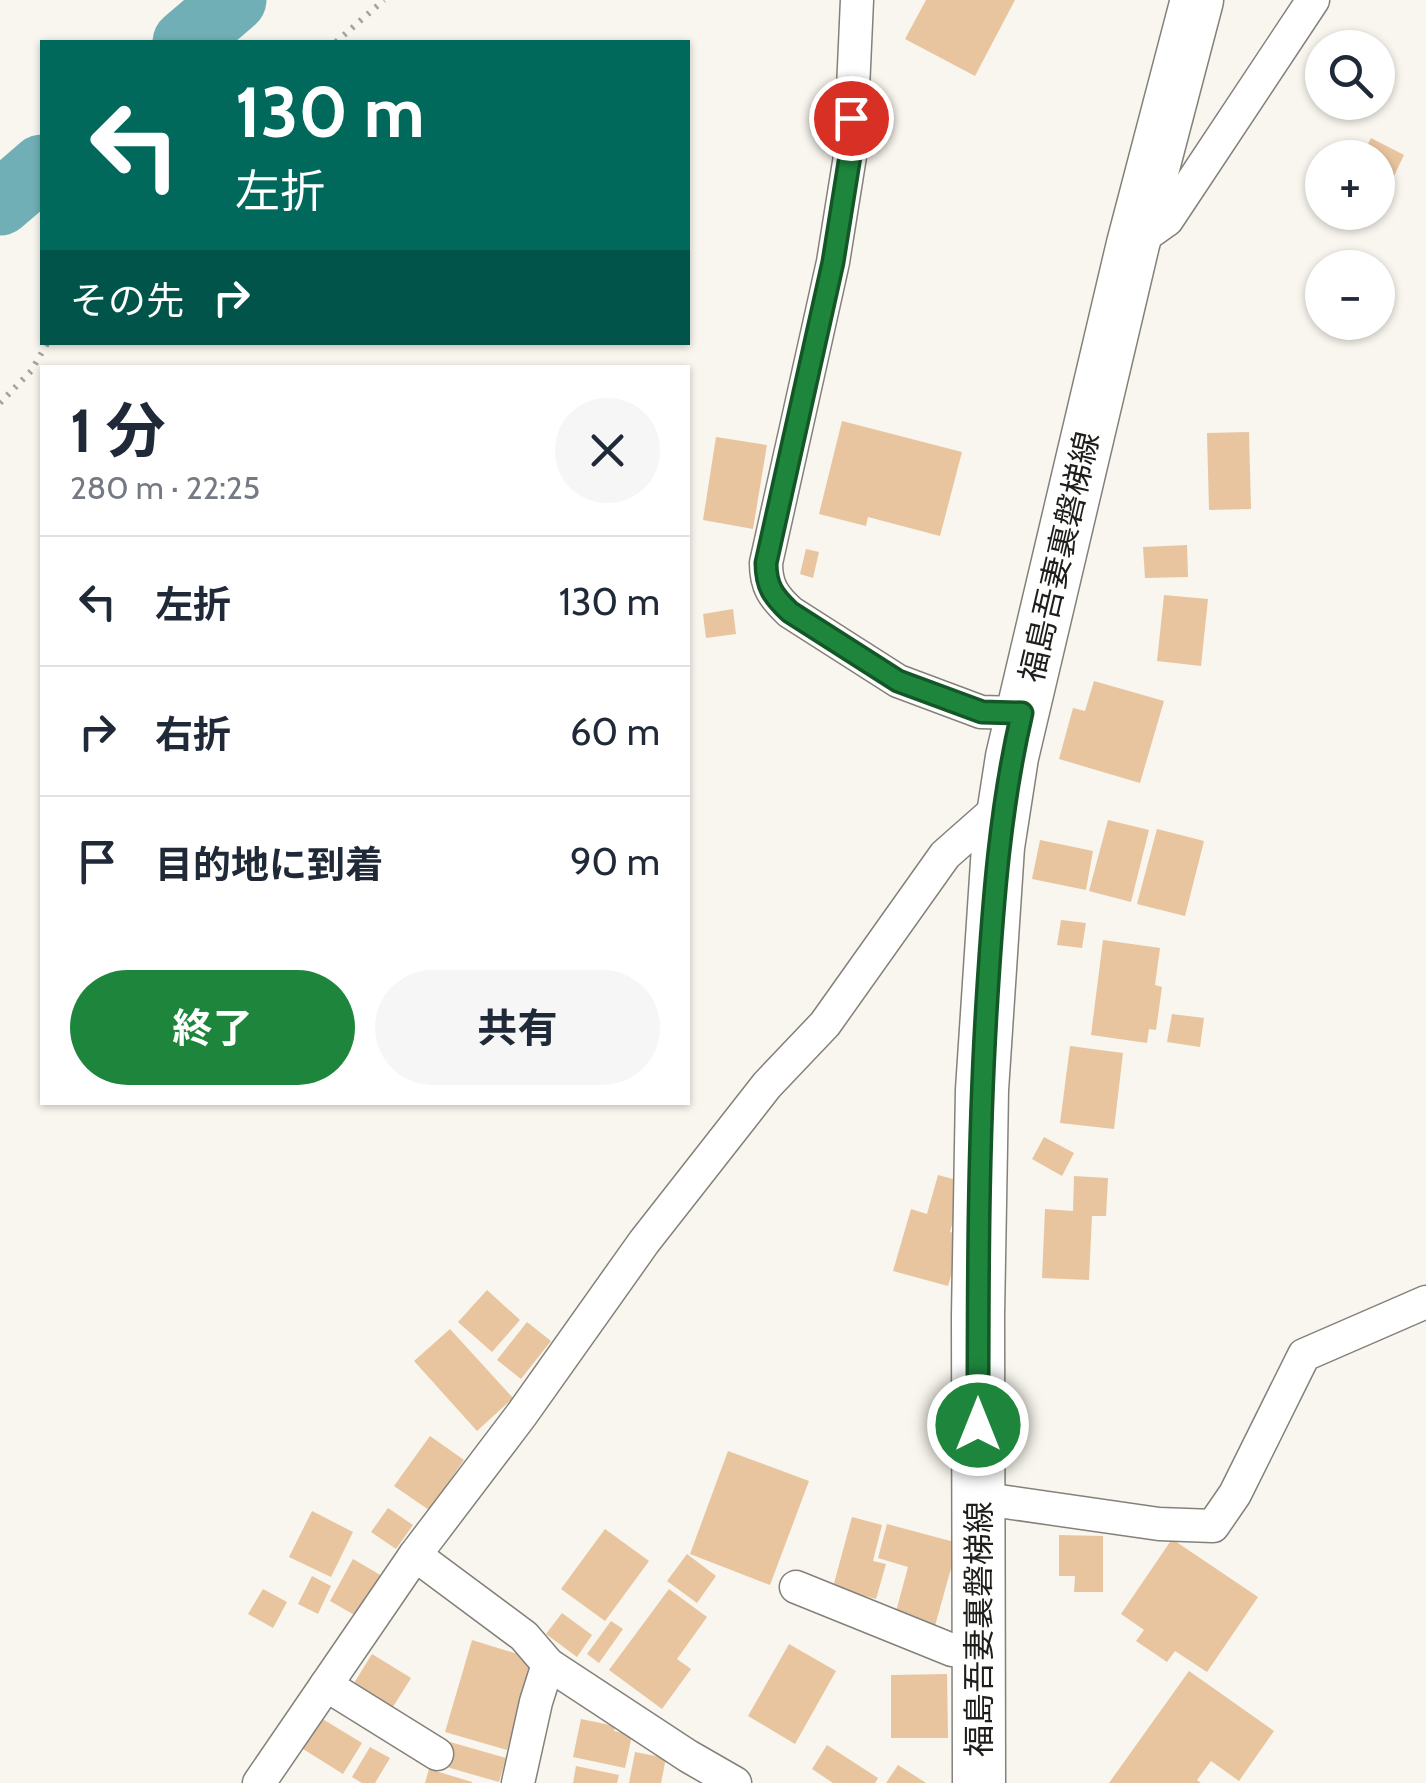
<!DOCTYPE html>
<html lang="ja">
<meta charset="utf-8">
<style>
body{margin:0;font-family:Cabin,"Noto Sans JP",sans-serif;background:#f6f6f7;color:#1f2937;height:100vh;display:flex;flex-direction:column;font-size:38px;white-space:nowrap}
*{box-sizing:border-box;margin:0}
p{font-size:32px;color:#747a83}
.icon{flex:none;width:55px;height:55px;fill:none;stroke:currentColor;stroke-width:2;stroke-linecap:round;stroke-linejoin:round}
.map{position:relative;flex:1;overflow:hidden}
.sheet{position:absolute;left:40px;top:365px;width:650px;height:740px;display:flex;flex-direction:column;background:#fff;border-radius:0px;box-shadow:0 2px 8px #0004}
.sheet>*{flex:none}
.top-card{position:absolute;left:40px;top:40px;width:650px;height:305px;border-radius:0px;box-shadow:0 2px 8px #0004;background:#00695c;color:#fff;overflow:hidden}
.buttons{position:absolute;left:1305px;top:30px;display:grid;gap:20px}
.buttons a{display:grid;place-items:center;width:90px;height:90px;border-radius:50%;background:#fff;box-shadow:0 2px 8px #0004;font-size:50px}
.pin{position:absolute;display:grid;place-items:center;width:85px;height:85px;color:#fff;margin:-42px;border:5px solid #fff;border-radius:50%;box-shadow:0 2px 10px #0007}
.me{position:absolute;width:110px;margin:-55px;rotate:0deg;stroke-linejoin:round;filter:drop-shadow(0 0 8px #0008)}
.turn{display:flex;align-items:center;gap:35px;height:210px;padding:0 30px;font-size:45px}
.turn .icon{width:130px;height:130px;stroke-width:2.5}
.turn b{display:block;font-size:70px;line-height:85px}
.then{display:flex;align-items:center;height:95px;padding:0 30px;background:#0003;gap:20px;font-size:38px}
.round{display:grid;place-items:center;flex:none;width:105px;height:105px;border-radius:52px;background:#f6f6f7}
.headline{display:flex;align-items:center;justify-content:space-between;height:170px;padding:0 30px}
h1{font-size:60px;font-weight:700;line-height:75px}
.primary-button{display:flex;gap:20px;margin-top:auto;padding:20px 30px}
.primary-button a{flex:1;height:115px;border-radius:60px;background:#1e863c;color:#fff;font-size:40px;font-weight:700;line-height:115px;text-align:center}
.primary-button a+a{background:#f6f6f7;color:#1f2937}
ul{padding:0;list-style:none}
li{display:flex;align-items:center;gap:30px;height:130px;padding:0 30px;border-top:2px solid #e0e1e3}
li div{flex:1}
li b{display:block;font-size:38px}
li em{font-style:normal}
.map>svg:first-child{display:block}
</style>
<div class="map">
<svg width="1426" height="1783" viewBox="0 0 1426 1783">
<rect width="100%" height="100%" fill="#f8f6ee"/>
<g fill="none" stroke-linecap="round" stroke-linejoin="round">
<g stroke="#71afb6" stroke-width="65">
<polyline points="185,42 234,0"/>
<polyline points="0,203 42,167"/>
</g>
</g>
<g fill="#e8c59f">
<polygon points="926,0 1015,0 975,76 905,39"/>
<polygon points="1371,138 1404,155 1393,178 1378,170 1378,158 1361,158"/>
<polygon points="842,421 962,452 940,536 868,517 866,526 819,514"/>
<polygon points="1249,432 1251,509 1209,510 1207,433"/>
<polygon points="716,437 767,445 753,529 703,520"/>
<polygon points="1187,545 1188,577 1145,578 1143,547"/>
<polygon points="806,549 819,552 813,578 800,574"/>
<polygon points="1164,595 1208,599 1201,666 1157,661"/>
<polygon points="733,609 736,634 706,638 703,614"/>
<polygon points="1094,681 1164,701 1140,783 1059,759 1073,708 1085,711"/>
<polygon points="1108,820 1149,830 1131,902 1089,891"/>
<polygon points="1157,829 1204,841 1185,916 1137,904"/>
<polygon points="1040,840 1093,851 1086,890 1032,879"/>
<polygon points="1061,920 1086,923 1082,948 1057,945"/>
<polygon points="1103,940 1160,948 1155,985 1162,987 1156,1030 1149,1029 1147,1043 1091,1035"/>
<polygon points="1172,1014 1204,1018 1200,1047 1167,1042"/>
<polygon points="1070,1046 1123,1053 1114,1129 1060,1123"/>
<polygon points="1044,1137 1074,1153 1062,1176 1032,1159"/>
<polygon points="938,1175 964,1182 950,1232 963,1235 948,1286 893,1271 911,1209 927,1214"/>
<polygon points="1074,1176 1108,1178 1106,1216 1092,1216 1089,1280 1042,1278 1045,1209 1073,1211"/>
<polygon points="487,1290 520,1320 492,1352 458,1322"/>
<polygon points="527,1322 551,1341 521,1379 497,1360"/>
<polygon points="450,1329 513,1398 477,1431 414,1361"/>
<polygon points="430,1436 464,1460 429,1510 394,1486"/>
<polygon points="728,1451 809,1481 770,1585 690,1554"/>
<polygon points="388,1508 413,1525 396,1549 371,1532"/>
<polygon points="312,1511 353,1532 331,1577 289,1557"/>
<polygon points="852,1517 882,1525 873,1561 886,1564 876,1599 833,1587"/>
<polygon points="887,1524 958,1543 935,1626 895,1615 908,1567 878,1558"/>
<polygon points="605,1529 649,1561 605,1621 561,1589"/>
<polygon points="1059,1535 1103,1536 1103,1592 1074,1592 1075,1576 1059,1576"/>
<polygon points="1172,1539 1258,1597 1207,1672 1175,1651 1167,1662 1136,1641 1144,1630 1121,1614"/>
<polygon points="687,1554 716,1576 697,1603 667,1581"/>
<polygon points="353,1559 382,1576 358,1617 330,1601"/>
<polygon points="312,1576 331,1586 318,1614 298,1604"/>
<polygon points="263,1589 287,1602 273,1628 248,1614"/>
<polygon points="669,1589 707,1617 677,1659 691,1669 662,1709 609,1670"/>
<polygon points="562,1613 592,1635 577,1657 546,1634"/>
<polygon points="611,1621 623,1629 599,1663 587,1654"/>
<polygon points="472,1640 534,1659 507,1750 445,1732"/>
<polygon points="789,1644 836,1671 795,1744 748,1716"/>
<polygon points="372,1654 411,1678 388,1715 349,1691"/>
<polygon points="1189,1671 1274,1731 1239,1781 1211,1761 1197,1780 1201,1783 1109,1783"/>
<polygon points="947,1674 948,1738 891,1738 891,1675"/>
<polygon points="321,1718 362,1743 343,1774 303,1749"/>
<polygon points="581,1719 615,1726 614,1731 632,1735 625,1768 573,1757"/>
<polygon points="450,1742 506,1758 499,1782 443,1766"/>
<polygon points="827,1745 878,1778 875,1783 833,1783 812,1769"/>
<polygon points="370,1747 390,1758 375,1783 362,1783 352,1777"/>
<polygon points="635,1752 666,1758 661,1783 629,1783"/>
<polygon points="898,1765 926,1783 886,1783"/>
<polygon points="576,1766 619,1775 617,1783 573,1783"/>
<polygon points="429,1769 472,1782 472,1783 425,1783"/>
</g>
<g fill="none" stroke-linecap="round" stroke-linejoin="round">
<g stroke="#838179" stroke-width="35">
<g id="street">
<path d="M857,0L850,156L833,262L766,563C766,586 773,596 790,612L898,681L981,712L1022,713"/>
<polyline points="1133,244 1167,220 1313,0"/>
<polyline points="978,1498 1159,1524 1213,1526 1235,1494 1304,1355 1426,1302"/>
<polyline points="415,1555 524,1636 548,1664 688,1756 735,1783"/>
<polyline points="796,1587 952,1650 979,1654"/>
<polyline points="326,1685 437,1754"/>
<polyline points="259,1783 415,1555 522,1414 644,1242 767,1085 825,1024 945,855 1005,802"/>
<polyline points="518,1783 536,1702 548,1664"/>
</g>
</g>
<g stroke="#838179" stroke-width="55">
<polyline id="primary" points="979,1783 978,1316 982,1090 998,847 1012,757 1133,244 1197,0"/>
</g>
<g stroke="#a4a29c" stroke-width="6" stroke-dasharray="2.5 8" stroke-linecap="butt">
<polyline points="336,42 384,0"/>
<polyline points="0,403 31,371 48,342"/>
</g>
<use href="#street" stroke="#fff" stroke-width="32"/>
<use href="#primary" stroke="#fff" stroke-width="52"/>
</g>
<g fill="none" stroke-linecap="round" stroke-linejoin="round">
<g stroke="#145727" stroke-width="25">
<path id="route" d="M851,118L850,156L833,262L766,563C766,586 773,596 790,612L898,681L982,712L1022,713C1000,807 993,903 987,999C978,1141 978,1283 978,1425"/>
</g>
<use href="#route" stroke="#1e863c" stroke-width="18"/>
</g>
<g text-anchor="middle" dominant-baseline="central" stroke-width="8" stroke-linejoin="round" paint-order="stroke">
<g font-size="32" fill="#1f1e1b" stroke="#fff">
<text transform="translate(1059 557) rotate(-77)">福島吾妻裏磐梯線</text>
<text transform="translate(978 1629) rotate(-90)">福島吾妻裏磐梯線</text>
</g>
</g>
</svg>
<div class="buttons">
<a><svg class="icon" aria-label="search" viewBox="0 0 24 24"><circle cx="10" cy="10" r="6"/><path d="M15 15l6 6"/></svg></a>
<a>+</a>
<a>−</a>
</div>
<div class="pin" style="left:851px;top:118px;background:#d93025"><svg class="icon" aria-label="arrive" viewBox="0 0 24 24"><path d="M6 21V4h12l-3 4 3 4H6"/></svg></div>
<svg class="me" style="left:978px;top:1425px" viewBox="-20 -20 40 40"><circle r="17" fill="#1e863c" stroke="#fff" stroke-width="3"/><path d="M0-11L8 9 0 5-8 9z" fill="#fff"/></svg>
<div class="top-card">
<div class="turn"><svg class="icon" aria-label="left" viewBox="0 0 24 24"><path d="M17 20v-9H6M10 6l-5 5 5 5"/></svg><div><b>130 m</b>左折</div></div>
<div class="then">その先<svg class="icon" aria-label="right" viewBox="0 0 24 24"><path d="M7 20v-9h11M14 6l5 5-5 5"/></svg></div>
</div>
<section class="sheet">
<div class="headline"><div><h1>1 分</h1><p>280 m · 22:25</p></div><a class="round"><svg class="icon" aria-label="close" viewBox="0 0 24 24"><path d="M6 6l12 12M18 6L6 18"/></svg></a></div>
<ul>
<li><svg class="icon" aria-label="left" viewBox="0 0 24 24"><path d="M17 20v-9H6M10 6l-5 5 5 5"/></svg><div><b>左折</b></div><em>130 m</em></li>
<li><svg class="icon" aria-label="right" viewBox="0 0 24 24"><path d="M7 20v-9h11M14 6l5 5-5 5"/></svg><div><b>右折</b></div><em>60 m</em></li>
<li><svg class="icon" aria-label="arrive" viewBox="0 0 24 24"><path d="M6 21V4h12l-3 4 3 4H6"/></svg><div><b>目的地に到着</b></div><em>90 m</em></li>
</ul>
<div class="primary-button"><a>終了</a><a>共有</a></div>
</section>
</div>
